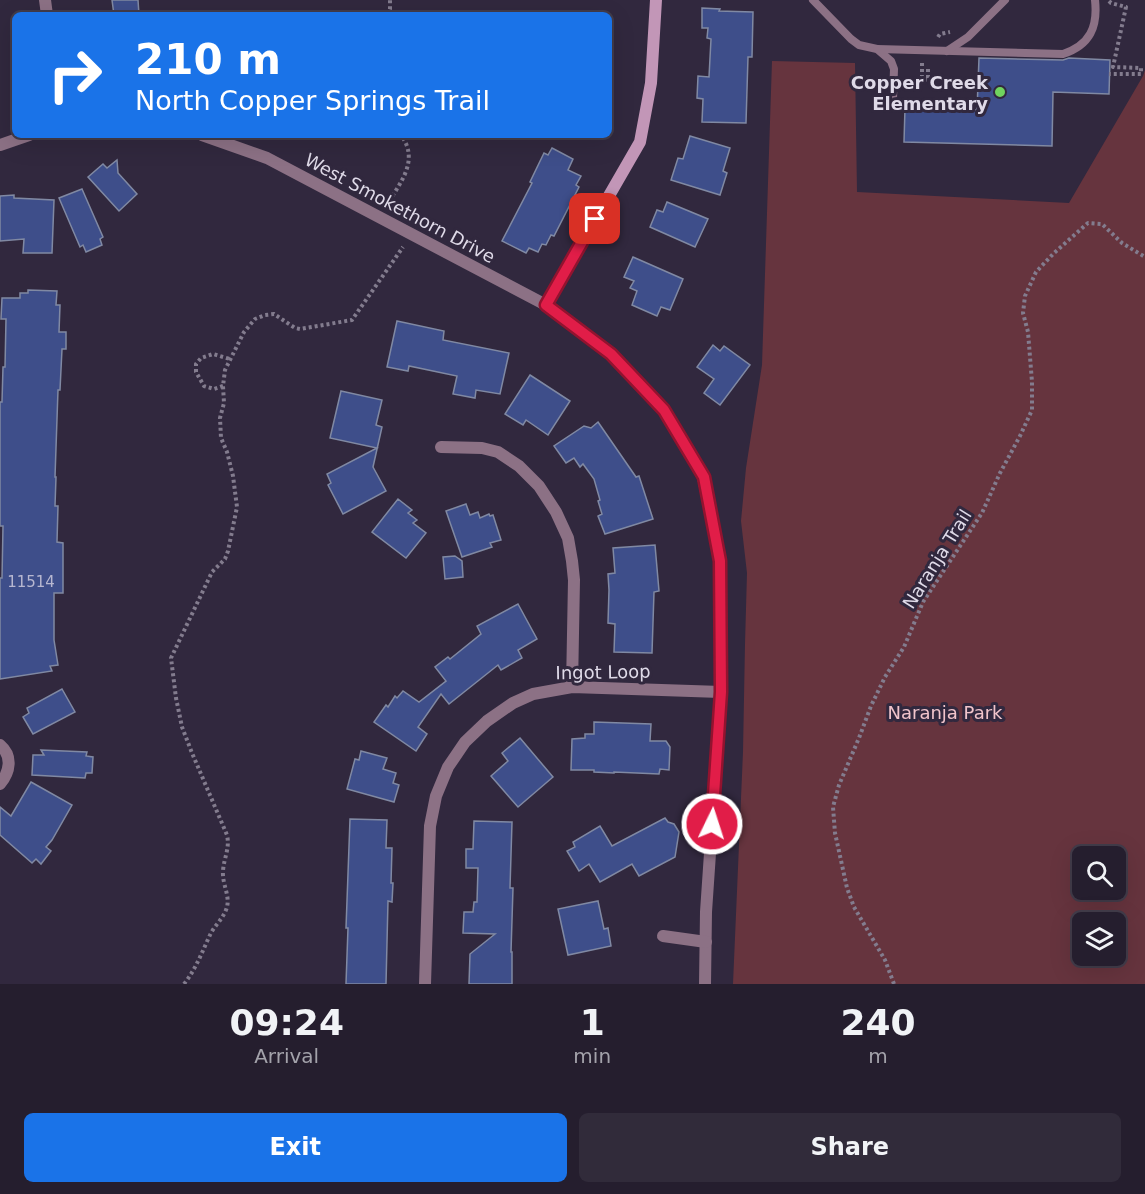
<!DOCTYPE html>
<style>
body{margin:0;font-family:"DejaVu Sans",sans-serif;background:#312b3a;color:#f1f3f6;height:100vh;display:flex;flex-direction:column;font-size:22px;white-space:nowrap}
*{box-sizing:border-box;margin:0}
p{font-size:20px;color:#a3a2aa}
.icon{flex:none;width:33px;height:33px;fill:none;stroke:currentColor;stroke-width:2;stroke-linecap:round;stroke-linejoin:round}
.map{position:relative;height:984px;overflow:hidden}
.side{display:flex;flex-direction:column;background:#251e2e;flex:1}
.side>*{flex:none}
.banner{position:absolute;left:12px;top:12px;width:600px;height:126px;border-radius:9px;box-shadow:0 6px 24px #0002,0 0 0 2px #423c4a;background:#1a73e8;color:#fff;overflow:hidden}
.buttons{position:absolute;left:1072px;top:846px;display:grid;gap:12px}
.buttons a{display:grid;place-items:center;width:54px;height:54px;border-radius:9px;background:#251e2e;box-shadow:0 6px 24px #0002,0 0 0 2px #423c4a;font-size:30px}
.pin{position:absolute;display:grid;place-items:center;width:51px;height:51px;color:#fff;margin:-26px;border-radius:12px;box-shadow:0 3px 9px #0006}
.me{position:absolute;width:66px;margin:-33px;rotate:4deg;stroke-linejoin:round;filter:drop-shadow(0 0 4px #0008)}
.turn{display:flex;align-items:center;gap:21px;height:126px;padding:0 24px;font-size:27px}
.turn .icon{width:78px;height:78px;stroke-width:2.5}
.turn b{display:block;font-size:42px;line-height:51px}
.eta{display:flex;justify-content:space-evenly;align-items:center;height:102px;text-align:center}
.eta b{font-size:36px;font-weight:700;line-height:42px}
.cta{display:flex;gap:12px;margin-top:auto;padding:12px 24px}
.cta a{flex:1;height:69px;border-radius:9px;background:#1a73e8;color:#fff;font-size:24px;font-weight:700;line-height:69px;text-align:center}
.cta a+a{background:#312b3a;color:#f1f3f6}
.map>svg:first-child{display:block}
</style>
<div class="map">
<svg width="1145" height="984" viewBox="0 0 1145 984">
<rect width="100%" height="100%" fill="#31283e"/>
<path fill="#66343e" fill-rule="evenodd" d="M772,61L855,63L857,192L1069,203L1143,76L1145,70V984H733L743,752L745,644L747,573L741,521L746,468L762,365ZM1083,856H1116V890H1083ZM1083,922H1116V956H1083Z"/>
<g fill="#3e4e8a" stroke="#8089a3" stroke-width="1.5">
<polygon points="112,0 138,0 139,15 114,15"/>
<polygon points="702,8 720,9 719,11 753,12 752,57 748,57 746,123 702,122 703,99 697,98 698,76 709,77 711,39 707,38 708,28 702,28"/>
<polygon points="979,58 1063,60 1069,58 1110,60 1109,94 1053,92 1052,146 904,142 905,108 977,110"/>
<polygon points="690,136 730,148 723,171 727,173 720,195 671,180 678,158 683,159"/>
<polygon points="552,148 573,159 568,170 581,176 576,185 579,187 554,236 551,235 546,245 542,244 538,252 529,248 526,253 502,241 532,183 530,182 544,153 548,155"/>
<polygon points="117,160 118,173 137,194 119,211 88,177 103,164 107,168"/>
<polygon points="82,189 103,237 100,239 102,245 86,252 83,245 80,247 59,198"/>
<polygon points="14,195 14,198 54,200 52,253 23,253 24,239 0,241 0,196"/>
<polygon points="667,202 708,219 695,247 650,227 657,210 663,212"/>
<polygon points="633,257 683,279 670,310 661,307 657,316 632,305 637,291 630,288 634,281 624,277"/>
<polygon points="28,290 57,291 56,305 60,305 59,332 66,332 66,349 62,349 60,390 58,390 55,477 56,477 55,506 58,506 57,542 63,543 63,593 54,593 54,640 58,665 50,666 52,671 0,679 0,578 2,578 3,526 0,526 0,402 2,402 3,367 5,367 6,319 1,319 2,298 20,298 20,293 28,293"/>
<polygon points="397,321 444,331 443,340 509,353 500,394 476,390 475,398 453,394 457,376 409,366 408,371 387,367"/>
<polygon points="713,345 720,351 724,346 750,365 720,405 704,393 714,379 697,367"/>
<polygon points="530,375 570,401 548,435 526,420 523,425 505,414"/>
<polygon points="341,391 382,400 376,425 382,427 373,467 386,491 343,514 328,485 331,483 327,474 377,448 330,438"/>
<polygon points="598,422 636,477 639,476 653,519 605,534 598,516 602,514 598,501 600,500 594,479 583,464 580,467 574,458 566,463 554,446 584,426 591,428"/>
<polygon points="398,499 412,510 408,513 417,520 413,523 426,533 406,558 372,532"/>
<polygon points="466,504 470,515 478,512 480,518 489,514 490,516 493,515 501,540 490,543 492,547 462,557 446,511"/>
<polygon points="655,545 659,591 654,592 652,653 614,652 615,624 608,623 609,590 608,574 615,573 613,548"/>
<polygon points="455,556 462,561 463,577 445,579 443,557"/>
<polygon points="518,604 537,639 518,650 522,658 501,670 498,665 449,704 441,694 418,727 427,734 416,751 374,722 386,705 388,707 395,696 397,698 403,691 419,702 446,681 435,667 448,657 450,659 481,634 477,626"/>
<polygon points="62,689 75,712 33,734 23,717 29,713 27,708"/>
<polygon points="594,722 651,724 650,741 666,741 670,747 669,770 660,769 659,774 614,772 614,773 594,772 594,770 571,770 572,739 585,738 585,734 594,734"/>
<polygon points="520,738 553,777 518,807 491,776 508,761 502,753"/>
<polygon points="41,750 87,752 86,756 93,757 92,773 86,773 85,778 32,775 33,755 44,755"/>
<polygon points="361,751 387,758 383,769 396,773 393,783 399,785 394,802 347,789 355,759 359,760"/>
<polygon points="31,782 72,805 52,840 46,847 51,851 41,864 36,859 32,863 0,835 0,807 11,816"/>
<polygon points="665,818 668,822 674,824 679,832 675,857 639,876 632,864 600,882 589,864 579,871 567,851 575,847 573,842 600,826 612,846"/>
<polygon points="350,819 387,820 386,848 392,848 391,883 393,883 392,902 388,901 386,984 346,984 348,928 346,928"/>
<polygon points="474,821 512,822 510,888 513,888 511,952 512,952 512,984 469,984 470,954 495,934 463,933 464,912 473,912 474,902 477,902 478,868 466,868 466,849 473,849"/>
<polygon points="598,901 604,929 608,928 611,946 568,955 558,909"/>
</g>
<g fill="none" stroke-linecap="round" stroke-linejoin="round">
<g stroke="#837c8e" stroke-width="4" stroke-dasharray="3 3" stroke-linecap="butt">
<polyline points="1109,1 1111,3 1126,7 1113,67 1141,68 1141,74 1109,74"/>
<polyline points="388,15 390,9 390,0"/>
<polyline points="938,37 940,34 950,32"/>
<polyline points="922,63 922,79 928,80 928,67"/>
<path d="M386,206C400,183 420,161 401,135"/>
<polyline points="223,386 214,389 204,386 196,372 196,364 201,358 213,354 230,359"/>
<path d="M184,984C196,969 202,952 210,935C214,926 224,918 227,907C230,895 222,884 223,871C224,857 230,849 227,835L192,753L182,727L176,698L171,658L212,572L225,559L228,551L237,507L233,476L227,452L221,438L220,418L224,403L223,386L225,370L244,332L255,319L265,315L274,314L295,328L300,329L352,320L403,247"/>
<polyline points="894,984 885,960 854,907 847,888 835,833 833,807 839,785 859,738 871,706 885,677 904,647 923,602 982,513 1000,473 1020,436 1032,410 1032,382 1028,332 1023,313 1025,296 1036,272 1054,253 1088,223 1102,224 1122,243 1145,257"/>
</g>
<g stroke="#8c7185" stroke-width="8">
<polyline points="813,0 851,39 859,45 877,49 891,61 894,69 893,99"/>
<path d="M877,49L1063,54C1090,45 1098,27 1095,0"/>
<polyline points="947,51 968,37 1005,0"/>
</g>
<g stroke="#8c7185" stroke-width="12">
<polyline points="45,0 47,15"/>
<polyline points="202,135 267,158 546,305 611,354 664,409 703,477 720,561 721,692 706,912 705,984"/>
<polyline points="0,145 29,135"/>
<polyline points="441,447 482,448 498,452 519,466 539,486 556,512 568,538 572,561 574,580 572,687"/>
<path d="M0,745C13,756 10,772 0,784"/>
<polyline points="663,936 706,942"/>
<polyline points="425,984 430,826 436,796 448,767 465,742 487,721 513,703 533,694 572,687 721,692"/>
</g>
<polyline stroke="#c296b7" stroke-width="12" points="546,305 640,142 651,83 656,0"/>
</g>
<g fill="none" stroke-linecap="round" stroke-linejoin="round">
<g stroke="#92132f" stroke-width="15">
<polyline id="route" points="595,219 546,305 611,354 664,410 704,477 720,561 721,692 712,824"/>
</g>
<use href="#route" stroke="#e11d48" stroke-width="10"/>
</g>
<circle fill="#70d35f" stroke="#31283e" stroke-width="2" cx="1000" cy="92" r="6"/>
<g text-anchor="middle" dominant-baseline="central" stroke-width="6" stroke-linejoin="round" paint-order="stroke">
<g font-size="15" fill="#b7b7d0">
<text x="31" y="582">11514</text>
</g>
<g font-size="18" font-weight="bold" fill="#dfdae8" stroke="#31283e" text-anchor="end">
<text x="988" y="82">Copper Creek<tspan x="988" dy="21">Elementary</tspan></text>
</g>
<g font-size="18" fill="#dfdae8" stroke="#31283e">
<text transform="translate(400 208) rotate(28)">West Smokethorn Drive</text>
<text transform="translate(937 559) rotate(-58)">Naranja Trail</text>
<text transform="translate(603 672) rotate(-1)">Ingot Loop</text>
</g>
<g font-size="18" fill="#f1c4cb" stroke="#31283e">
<text x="945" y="712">Naranja Park</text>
</g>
</g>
</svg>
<div class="buttons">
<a><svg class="icon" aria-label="search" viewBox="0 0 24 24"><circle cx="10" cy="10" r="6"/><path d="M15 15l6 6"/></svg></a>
<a><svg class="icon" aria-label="layers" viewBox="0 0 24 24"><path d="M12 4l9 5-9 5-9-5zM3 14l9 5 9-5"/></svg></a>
</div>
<div class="pin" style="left:595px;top:219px;background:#d93025"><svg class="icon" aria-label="arrive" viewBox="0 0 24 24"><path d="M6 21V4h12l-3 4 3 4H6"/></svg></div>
<svg class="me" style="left:712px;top:824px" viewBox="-20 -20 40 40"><circle r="17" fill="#e11d48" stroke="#fff" stroke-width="3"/><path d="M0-11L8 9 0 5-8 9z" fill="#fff"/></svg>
<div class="banner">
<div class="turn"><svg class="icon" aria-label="right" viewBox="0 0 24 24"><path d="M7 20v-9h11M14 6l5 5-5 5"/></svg><div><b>210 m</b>North Copper Springs Trail</div></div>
</div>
</div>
<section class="side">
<div class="eta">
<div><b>09:24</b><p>Arrival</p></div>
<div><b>1</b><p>min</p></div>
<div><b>240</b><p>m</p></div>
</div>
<div class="cta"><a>Exit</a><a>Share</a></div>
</section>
